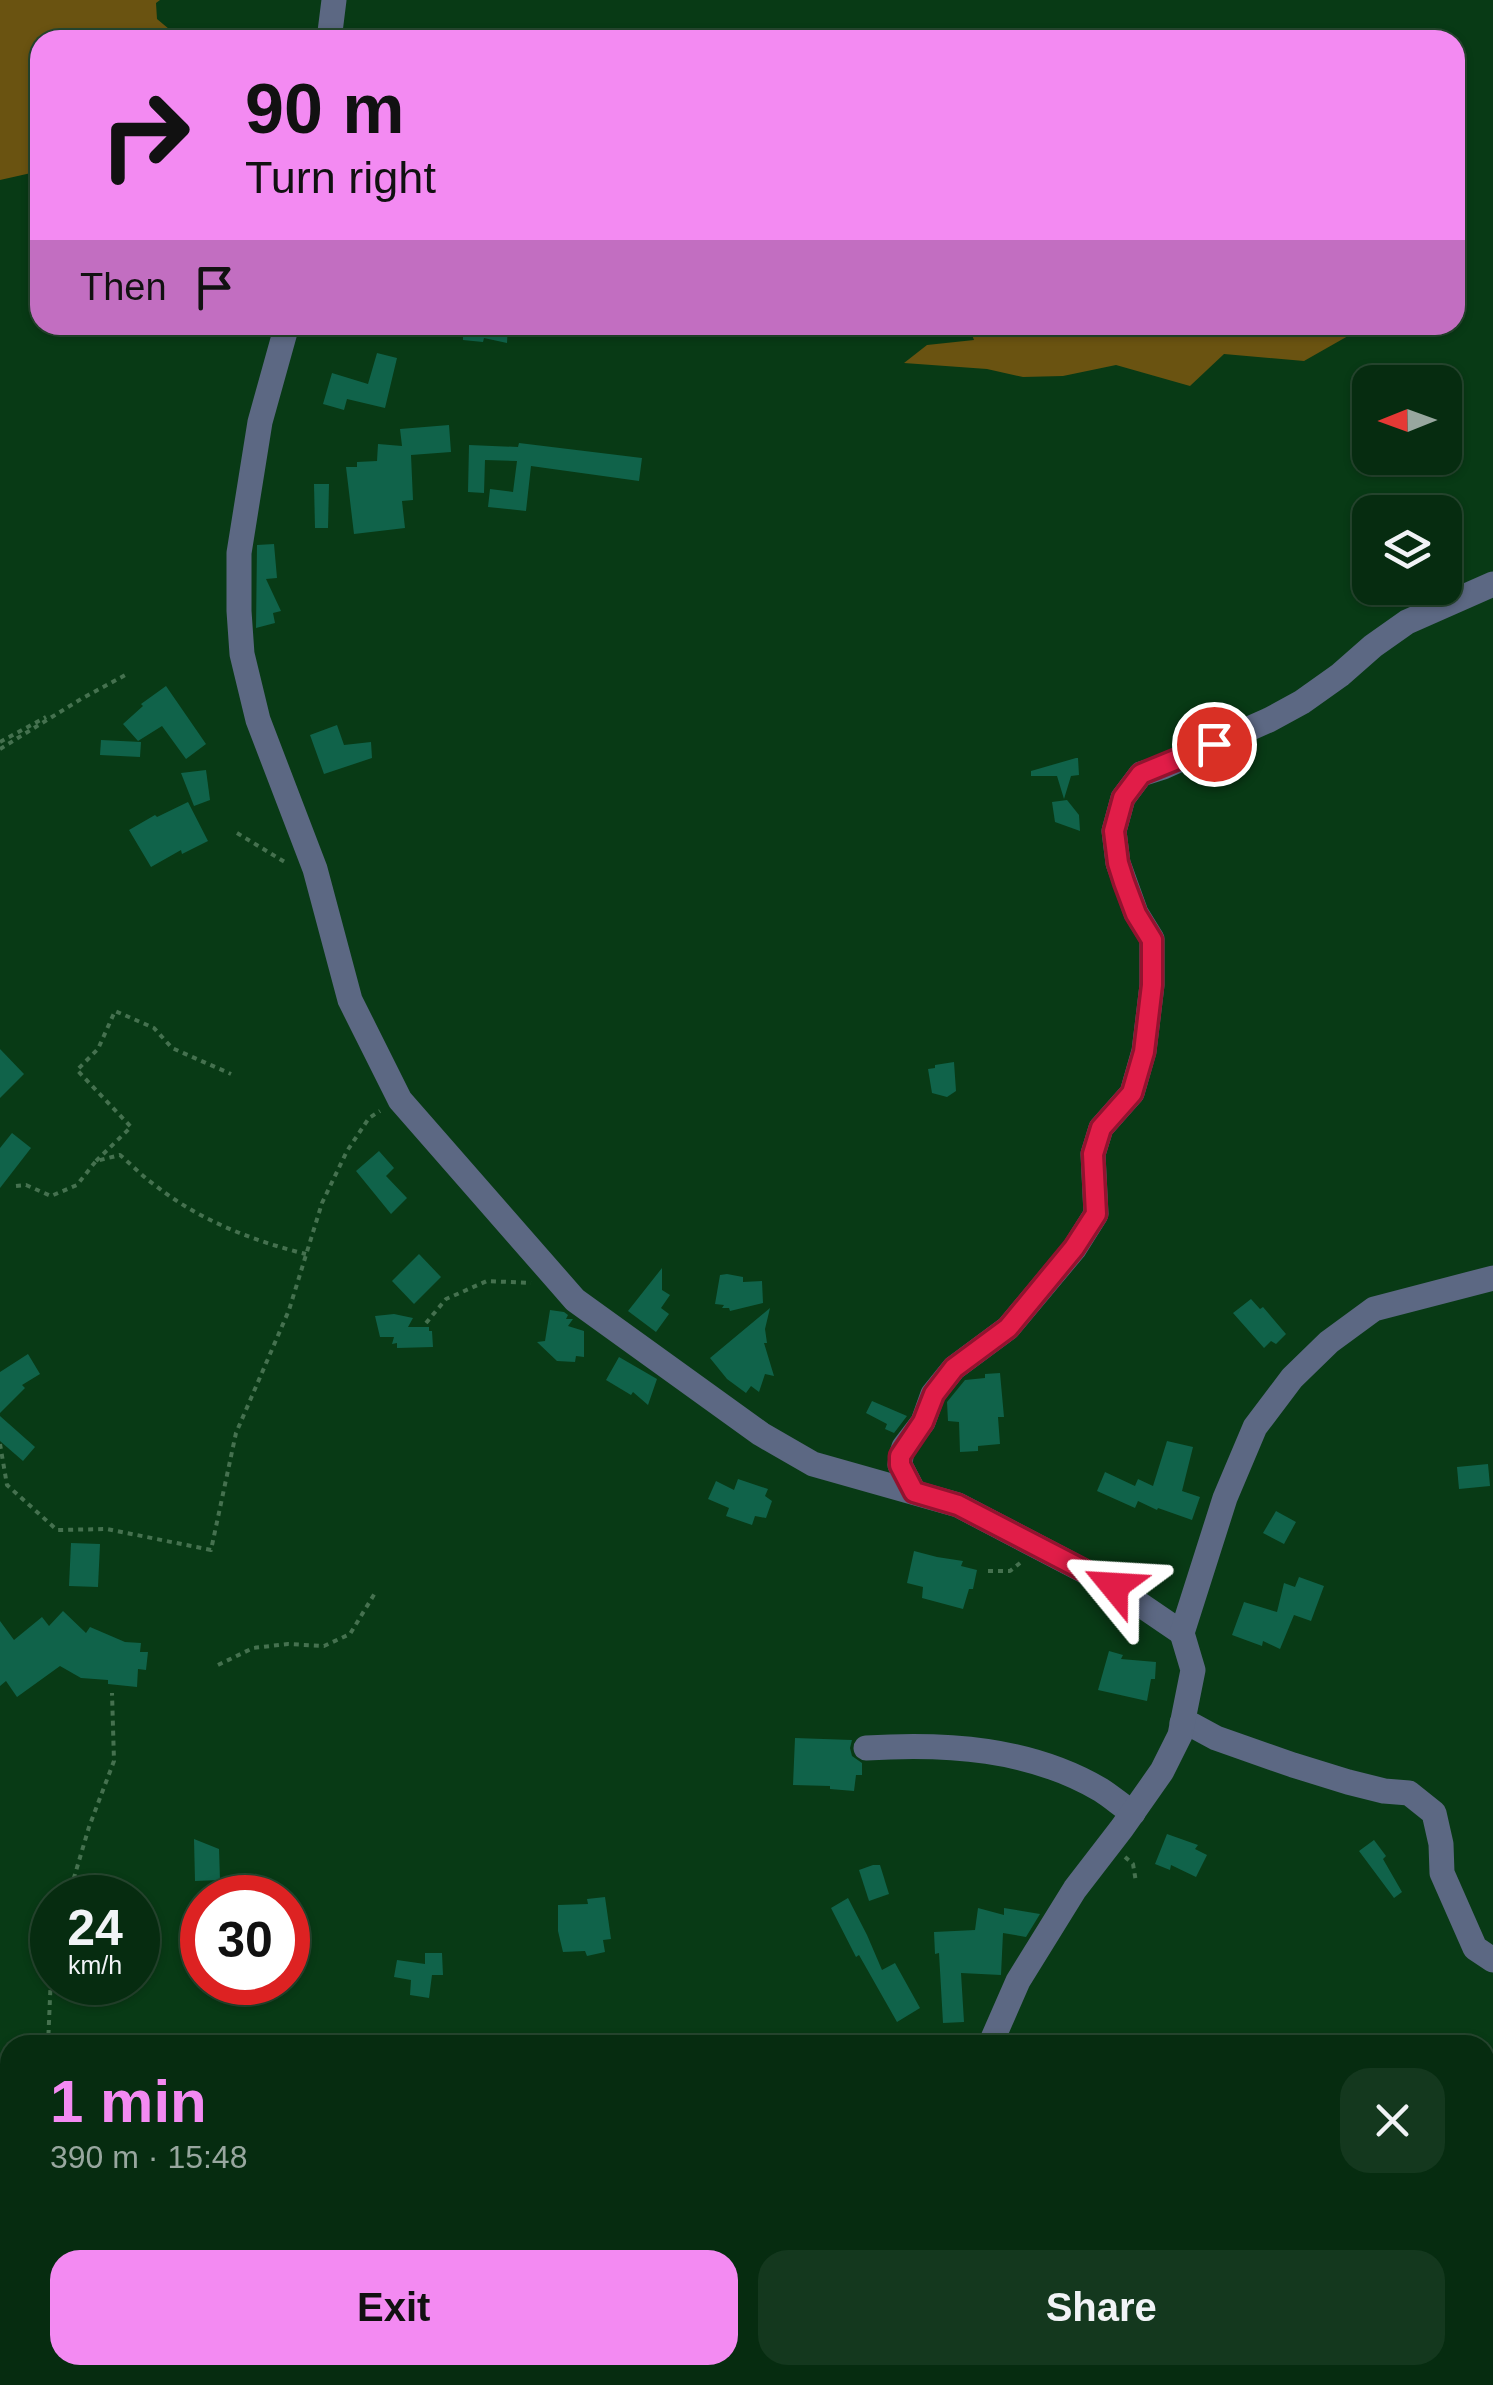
<!DOCTYPE html>
<meta charset="utf-8">
<style>
body{margin:0;font-family:Helvetica,sans-serif;background:#14381e;color:#f1f3f6;height:100vh;display:flex;flex-direction:column;font-size:38px;white-space:nowrap}
*{box-sizing:border-box;margin:0}
p{font-size:32px;color:#98a79f}
.icon{flex:none;width:55px;height:55px;fill:none;stroke:currentColor;stroke-width:2;stroke-linecap:round;stroke-linejoin:round}
.map{position:relative;flex:1;overflow:hidden}
.drawer{position:absolute;left:0px;top:2035px;width:1495px;height:350px;display:flex;flex-direction:column;background:#062c10;border-radius:30px 30px 0 0;box-shadow:0 2px 8px #0004,0 0 0 2px #274830}
.drawer>*{flex:none}
.hud{position:absolute;left:30px;top:30px;width:1435px;height:305px;border-radius:30px;box-shadow:0 2px 8px #0004,0 0 0 2px #274830;background:#f38af2;color:#111;overflow:hidden}
.needle{width:65px;rotate:269deg}
.fabs{position:absolute;left:1352px;top:365px;display:grid;gap:20px}
.fabs a{display:grid;place-items:center;width:110px;height:110px;border-radius:20px;background:#062c10;box-shadow:0 2px 8px #0004,0 0 0 2px #274830;font-size:50px}
.speed{position:absolute;left:30px;top:1875px;display:flex;gap:20px;font-size:50px;font-weight:700;text-align:center}
.speed>*{display:grid;place-content:center;width:130px;height:130px;border-radius:50%;background:#062c10;box-shadow:0 2px 8px #0004,0 0 0 2px #274830;line-height:1}
.speed small{font-size:25px;font-weight:400}
.speed .limit{border:15px solid #d22;background:#fff;color:#111}
.pin{position:absolute;display:grid;place-items:center;width:85px;height:85px;color:#fff;margin:-42px;border:5px solid #fff;border-radius:50%;box-shadow:0 2px 10px #0007}
.me{position:absolute;width:110px;margin:-55px;rotate:297deg;stroke-linejoin:round;filter:drop-shadow(0 0 8px #0008)}
.turn{display:flex;align-items:center;gap:35px;height:210px;padding:0 50px;font-size:45px}
.turn .icon{width:130px;height:130px;stroke-width:2.5}
.turn b{display:block;font-size:70px;line-height:85px}
.then{display:flex;align-items:center;height:95px;padding:0 50px;background:#0003;gap:20px;font-size:38px}
.round{display:grid;place-items:center;flex:none;width:105px;height:105px;border-radius:30px;background:#14381e}
.summary{display:flex;align-items:center;justify-content:space-between;height:170px;padding:0 50px}
h1{font-size:60px;font-weight:800;line-height:75px;color:#f38af2}
.primary-button{display:flex;gap:20px;margin-top:auto;padding:20px 50px}
.primary-button a{flex:1;height:115px;border-radius:30px;background:#f38af2;color:#111;font-size:40px;font-weight:800;line-height:115px;text-align:center}
.primary-button a+a{background:#14381e;color:#f1f3f6}
.map>svg:first-child{display:block}
</style>
<div class="map">
<svg width="1493" height="2385" viewBox="0 0 1493 2385">
<rect width="100%" height="100%" fill="#083a15"/>
<g fill="#6a5311">
<polygon points="0,0 160,0 156,3 157,19 175,34 170,40 40,40 40,171 0,180"/>
<polygon points="968,325 1357,325 1348,336 1304,361 1224,354 1190,386 1116,365 1063,376 1023,377 987,369 904,363 927,345 974,340"/>
</g>
<g fill="#10634a">
<polygon points="457,325 508,325 507,343 484,338 483,342 463,340 463,333 456,331"/>
<polygon points="377,353 397,358 385,408 347,399 344,410 323,404 332,373 368,384"/>
<polygon points="449,425 451,452 411,455 413,500 402,501 405,528 354,534 346,467 357,467 357,462 377,461 378,444 402,446 400,429"/>
<polygon points="519,443 642,458 639,481 531,466 526,511 488,507 490,489 513,492 517,461 485,460 484,493 468,492 469,445 518,447"/>
<polygon points="314,484 329,484 328,528 315,528"/>
<polygon points="274,544 277,578 266,579 281,611 273,613 275,623 256,628 257,545"/>
<polygon points="166,686 206,744 186,759 162,726 138,741 123,724 143,706 141,704"/>
<polygon points="337,725 344,745 371,742 372,758 324,774 310,735"/>
<polygon points="101,740 141,742 140,757 100,755"/>
<polygon points="1076,758 1078,758 1079,775 1071,776 1064,799 1057,776 1031,776 1031,771"/>
<polygon points="206,770 210,800 194,806 181,773"/>
<polygon points="1067,800 1079,815 1080,831 1055,822 1052,802"/>
<polygon points="188,802 208,841 182,854 181,850 151,867 129,830 155,815 157,817"/>
<polygon points="0,1049 24,1074 0,1098"/>
<polygon points="954,1062 956,1091 947,1097 932,1093 928,1069 935,1068 935,1065"/>
<polygon points="12,1133 31,1148 0,1188 0,1148"/>
<polygon points="379,1151 394,1168 386,1176 407,1198 391,1214 356,1171"/>
<polygon points="419,1254 441,1277 414,1304 392,1281"/>
<polygon points="662,1268 662,1290 670,1295 661,1308 669,1314 656,1332 628,1311"/>
<polygon points="727,1274 743,1277 743,1282 762,1281 763,1303 730,1311 729,1308 722,1308 724,1305 715,1304 720,1275"/>
<polygon points="1251,1299 1260,1309 1263,1307 1286,1334 1276,1344 1271,1341 1264,1348 1233,1313"/>
<polygon points="770,1308 765,1329 767,1343 764,1343 774,1376 765,1374 759,1392 751,1386 746,1393 727,1379 710,1358"/>
<polygon points="550,1310 564,1312 568,1315 566,1319 573,1319 568,1326 584,1331 584,1357 576,1356 575,1362 557,1361 537,1342 545,1341"/>
<polygon points="394,1314 413,1318 408,1327 429,1327 429,1331 432,1331 433,1347 397,1348 397,1343 392,1344 394,1337 380,1337 375,1316"/>
<polygon points="28,1354 40,1374 22,1385 25,1388 0,1413 0,1372"/>
<polygon points="619,1357 657,1379 648,1405 633,1392 631,1395 606,1380"/>
<polygon points="1000,1373 1004,1417 998,1417 1000,1444 978,1446 978,1451 960,1452 959,1422 948,1421 947,1402 965,1380 985,1378 985,1374"/>
<polygon points="872,1401 907,1416 894,1433 885,1429 887,1424 866,1413"/>
<polygon points="0,1416 35,1447 23,1461 0,1441"/>
<polygon points="1167,1441 1193,1447 1182,1491 1200,1497 1192,1520 1158,1508 1157,1510 1138,1501 1135,1508 1097,1491 1105,1472 1135,1486 1138,1479 1153,1486"/>
<polygon points="1488,1464 1490,1486 1459,1489 1457,1467"/>
<polygon points="738,1479 768,1489 765,1496 772,1501 766,1518 755,1516 752,1525 726,1516 729,1508 708,1499 716,1481 734,1490"/>
<polygon points="1276,1511 1296,1522 1284,1544 1263,1533"/>
<polygon points="71,1543 100,1544 98,1587 69,1586"/>
<polygon points="914,1551 937,1557 963,1561 961,1566 977,1570 973,1589 969,1589 963,1609 922,1598 923,1587 907,1583"/>
<polygon points="1299,1577 1324,1586 1311,1621 1294,1615 1280,1649 1263,1641 1262,1646 1232,1635 1244,1602 1277,1612 1284,1583 1295,1587"/>
<polygon points="63,1611 86,1633 90,1627 125,1642 141,1643 140,1652 148,1652 146,1670 138,1669 137,1687 108,1684 108,1680 81,1678 60,1666 17,1697 6,1681 0,1686 0,1621 14,1640 42,1617 49,1626"/>
<polygon points="1109,1651 1123,1655 1121,1659 1156,1662 1155,1679 1151,1679 1147,1701 1098,1690"/>
<polygon points="795,1738 852,1740 850,1748 852,1756 862,1763 862,1775 856,1775 854,1791 830,1789 830,1786 793,1785"/>
<polygon points="1167,1834 1198,1845 1195,1849 1207,1855 1196,1877 1171,1865 1170,1870 1155,1864"/>
<polygon points="194,1839 219,1849 220,1880 195,1881"/>
<polygon points="1374,1840 1386,1856 1383,1859 1402,1892 1394,1898 1359,1851"/>
<polygon points="873,1865 880,1865 889,1894 869,1901 859,1870"/>
<polygon points="605,1897 611,1939 603,1940 605,1952 587,1956 585,1951 563,1952 558,1931 558,1905 588,1904 587,1899"/>
<polygon points="848,1898 867,1935 882,1970 895,1963 920,2008 897,2022 859,1955 856,1957 831,1908"/>
<polygon points="978,1908 1004,1915 1004,1908 1040,1914 1026,1937 1003,1933 1001,1975 961,1973 964,2022 943,2023 939,1953 935,1954 934,1932 975,1930"/>
<polygon points="425,1953 442,1953 443,1975 432,1975 429,1998 410,1995 411,1980 394,1977 397,1960 425,1964"/>
</g>
<g fill="none" stroke-linecap="round" stroke-linejoin="round">
<g stroke="#45714f" stroke-width="4" stroke-dasharray="5 5" stroke-linecap="butt">
<polyline points="0,742 46,717"/>
<polyline points="0,749 81,699 129,673"/>
<polyline points="237,833 288,864"/>
<polyline points="96,1161 131,1127 77,1070 98,1049 115,1011 154,1028 172,1048 231,1074"/>
<path d="M16,1186L26,1185L51,1196L77,1185L96,1161L120,1155C132,1165 143,1177 156,1186C199,1220 253,1241 306,1254"/>
<polyline points="426,1323 446,1299 487,1281 531,1283"/>
<polyline points="0,1444 7,1485 57,1530 107,1529 211,1550 236,1433 289,1310 322,1203 347,1151 369,1118 380,1111"/>
<polyline points="988,1571 1010,1571 1020,1563"/>
<polyline points="218,1665 253,1648 288,1644 324,1646 350,1634 375,1593"/>
<polyline points="1125,1857 1133,1864 1136,1882"/>
<polyline points="68,1898 89,1827 114,1761 112,1693"/>
<polyline points="48,2045 52,1951"/>
</g>
<g stroke="#5c6883" stroke-width="25">
<polyline points="329,40 334,0"/>
<polyline points="287,325 260,422 239,553 239,611 242,654 258,720 315,869 350,1000 400,1100 575,1300 761,1434 813,1464 958,1505 1113,1586 1182,1633"/>
<polyline points="914,1492 900,1465 901,1456 904,1447 923,1422 933,1394 954,1368 1008,1328 1074,1249 1096,1214 1093,1154 1101,1128 1132,1093 1144,1051 1152,985 1152,939 1136,913 1118,863 1114,831 1123,798 1141,774 1163,767 1269,720 1302,702 1340,675 1373,646 1407,622 1493,584"/>
<polyline points="1182,1723 1192,1725 1216,1738 1293,1765 1348,1782 1384,1791 1409,1793 1434,1813 1441,1844 1442,1873 1475,1948 1493,1960"/>
<path d="M866,1748C946,1743 1030,1748 1101,1790C1112,1797 1122,1806 1133,1813"/>
<polyline points="990,2045 1018,1981 1075,1889 1122,1828 1162,1771 1180,1735 1193,1670 1182,1633 1225,1498 1255,1427 1292,1378 1329,1342 1374,1309 1493,1278"/>
<polyline points="0,2200 10,2202"/>
<polyline points="647,2375 720,2383 785,2375"/>
<polyline points="1379,2375 1398,2385"/>
</g>
</g>
<g fill="none" stroke-linecap="round" stroke-linejoin="round">
<g stroke="#92132f" stroke-width="25">
<polyline id="route" points="1114,1586 958,1505 914,1492 900,1465 900,1456 923,1422 934,1394 954,1368 1008,1328 1074,1248 1096,1214 1093,1154 1101,1128 1132,1093 1144,1052 1152,985 1152,940 1136,914 1124,882 1118,863 1114,831 1123,798 1141,774 1214,744"/>
</g>
<use href="#route" stroke="#e11d48" stroke-width="18"/>
</g>
</svg>
<div class="fabs">
<a><svg class="needle" viewBox="-14 -14 28 28"><path d="M0-13l5 13h-10z" fill="#e53935"/><path d="M0 13l5-13h-10z" fill="#98a79f"/></svg></a>
<a><svg class="icon" aria-label="layers" viewBox="0 0 24 24"><path d="M12 4l9 5-9 5-9-5zM3 14l9 5 9-5"/></svg></a>
</div>
<div class="speed"><div>24<small>km/h</small></div><div class="limit">30</div></div>
<div class="pin" style="left:1214px;top:744px;background:#d93025"><svg class="icon" aria-label="arrive" viewBox="0 0 24 24"><path d="M6 21V4h12l-3 4 3 4H6"/></svg></div>
<svg class="me" style="left:1114px;top:1586px" viewBox="-20 -20 40 40"><path d="M0-17L14 15 0 8-14 15z" fill="#e11d48" stroke="#fff" stroke-width="4"/></svg>
<div class="hud">
<div class="turn"><svg class="icon" aria-label="right" viewBox="0 0 24 24"><path d="M7 20v-9h11M14 6l5 5-5 5"/></svg><div><b>90 m</b>Turn right</div></div>
<div class="then">Then<svg class="icon" aria-label="arrive" viewBox="0 0 24 24"><path d="M6 21V4h12l-3 4 3 4H6"/></svg></div>
</div>
<section class="drawer">
<div class="summary"><div><h1>1 min</h1><p>390 m · 15:48</p></div><a class="round"><svg class="icon" aria-label="close" viewBox="0 0 24 24"><path d="M6 6l12 12M18 6L6 18"/></svg></a></div>
<div class="primary-button"><a>Exit</a><a>Share</a></div>
</section>
</div>
